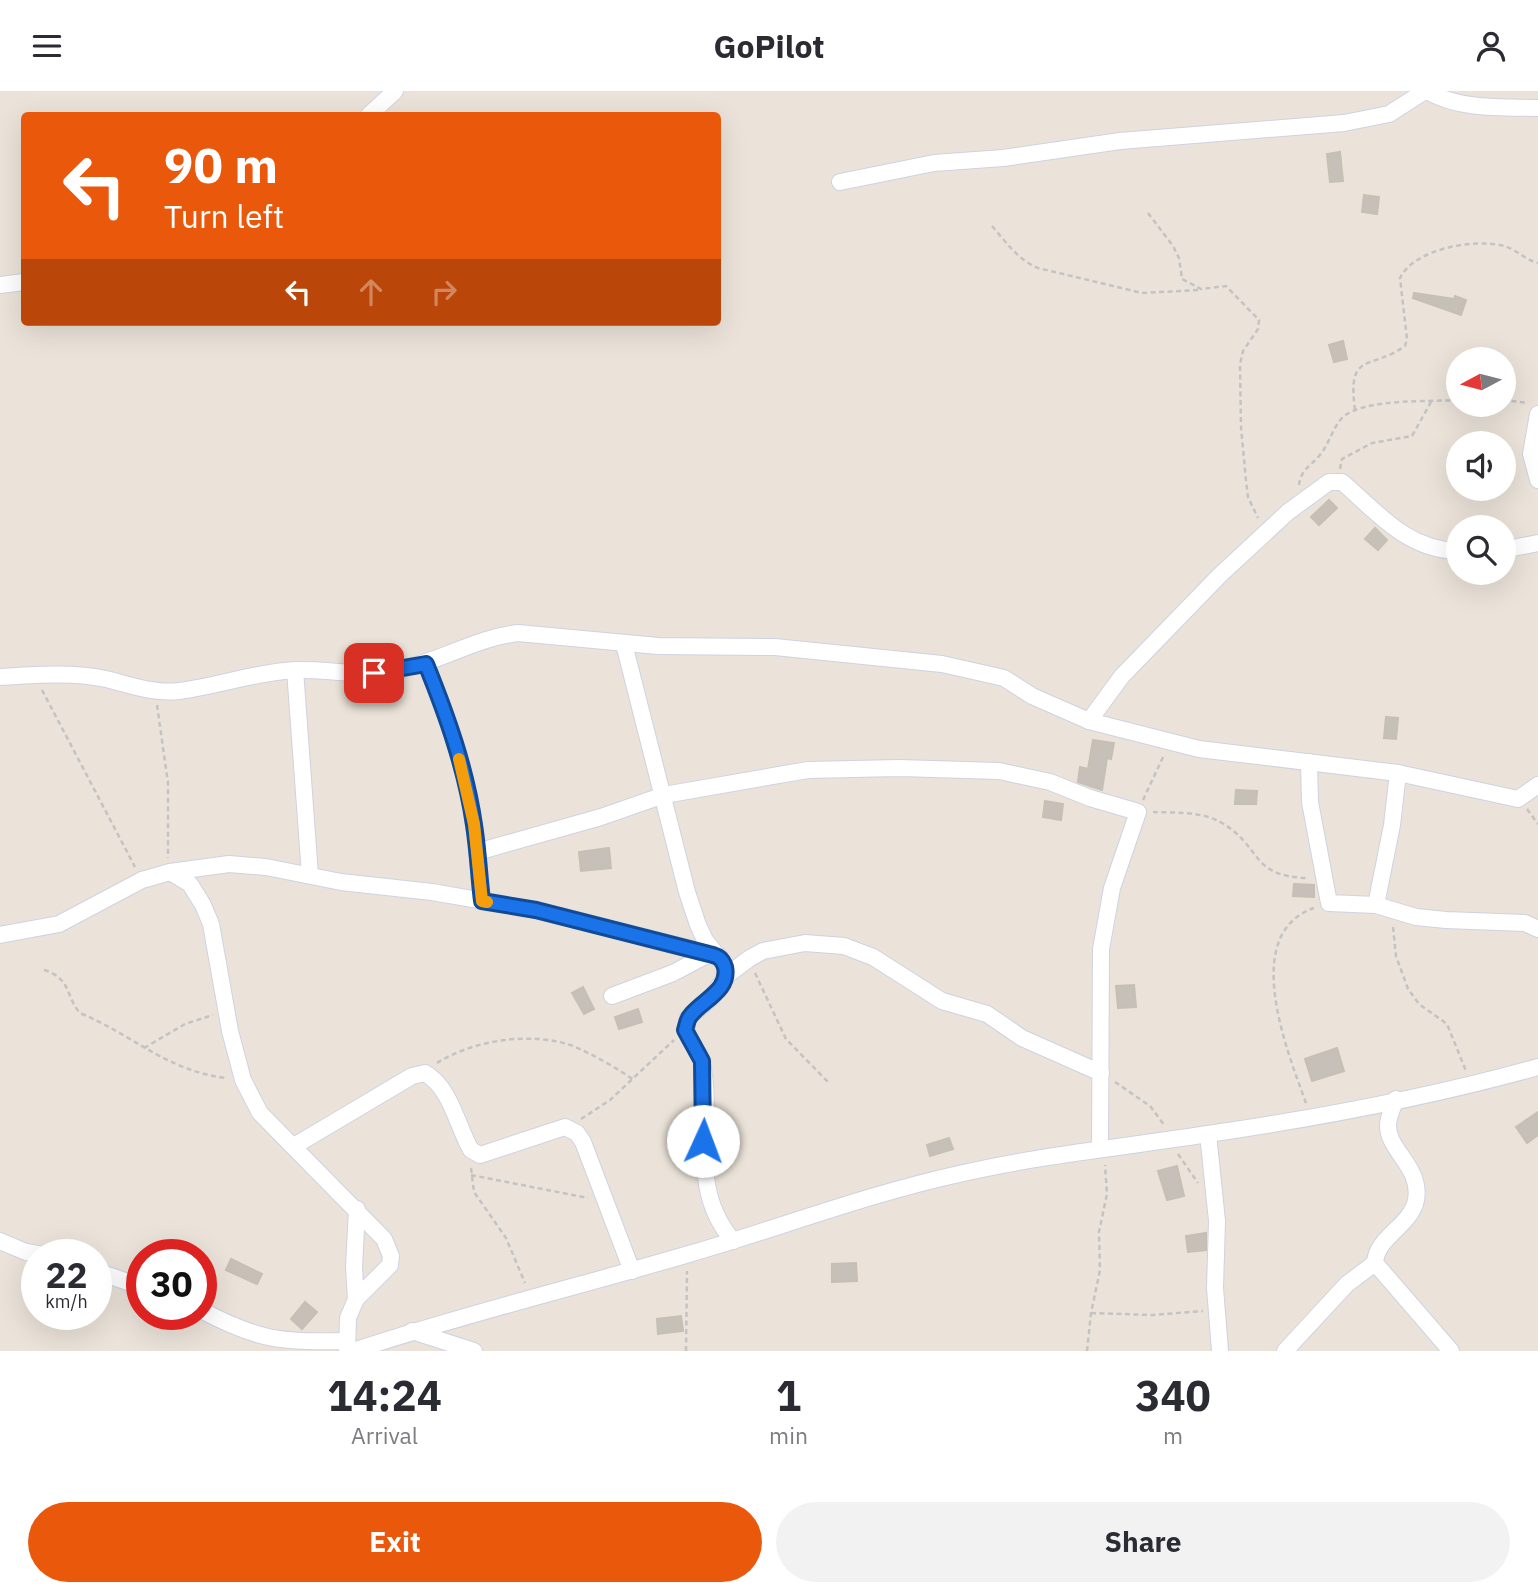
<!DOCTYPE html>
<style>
body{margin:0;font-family:"IBM Plex Sans",sans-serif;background:#f2f2f3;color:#2b2b33;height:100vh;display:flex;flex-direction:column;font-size:26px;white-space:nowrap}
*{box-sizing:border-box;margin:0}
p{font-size:23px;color:#7c7c81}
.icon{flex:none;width:38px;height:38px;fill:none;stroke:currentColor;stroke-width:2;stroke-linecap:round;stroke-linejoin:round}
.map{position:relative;height:1260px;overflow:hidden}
.details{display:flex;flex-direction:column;background:#fff;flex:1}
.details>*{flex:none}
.top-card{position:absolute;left:21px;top:21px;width:700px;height:214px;border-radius:7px;box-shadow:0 7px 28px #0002;background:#ea580c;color:#fff;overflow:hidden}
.needle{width:46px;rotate:263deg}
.buttons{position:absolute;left:1446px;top:256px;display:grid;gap:14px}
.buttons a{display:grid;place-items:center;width:70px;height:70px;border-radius:50%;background:#fff;box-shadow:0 7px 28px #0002;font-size:35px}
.speed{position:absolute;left:21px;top:1148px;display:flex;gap:14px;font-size:35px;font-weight:700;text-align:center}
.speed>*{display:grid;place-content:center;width:91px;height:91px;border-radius:50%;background:#fff;box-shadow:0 7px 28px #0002;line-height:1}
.speed small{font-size:18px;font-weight:400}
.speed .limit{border:10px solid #d22;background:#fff;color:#111}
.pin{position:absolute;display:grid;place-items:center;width:60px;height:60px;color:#fff;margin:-30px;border-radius:14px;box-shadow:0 4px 10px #0006}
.me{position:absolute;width:77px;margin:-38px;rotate:2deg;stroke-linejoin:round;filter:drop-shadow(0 0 5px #0008)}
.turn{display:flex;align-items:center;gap:24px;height:147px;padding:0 28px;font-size:32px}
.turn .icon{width:91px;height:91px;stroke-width:2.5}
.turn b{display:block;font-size:49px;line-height:60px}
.lanes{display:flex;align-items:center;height:66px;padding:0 28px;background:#0003;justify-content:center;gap:35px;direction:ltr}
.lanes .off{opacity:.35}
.eta{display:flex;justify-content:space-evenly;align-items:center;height:119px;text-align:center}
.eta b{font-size:42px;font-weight:700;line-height:49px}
.button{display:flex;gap:14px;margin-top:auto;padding:14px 28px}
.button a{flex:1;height:80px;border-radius:42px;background:#ea580c;color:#fff;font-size:28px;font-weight:700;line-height:80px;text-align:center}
.button a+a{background:#f2f2f3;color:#2b2b33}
header{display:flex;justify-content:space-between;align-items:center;height:91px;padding:0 28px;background:#fff;font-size:32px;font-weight:700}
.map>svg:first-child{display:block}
</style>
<header><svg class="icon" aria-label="menu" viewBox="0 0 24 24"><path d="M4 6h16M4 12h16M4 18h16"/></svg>GoPilot<svg class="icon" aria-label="person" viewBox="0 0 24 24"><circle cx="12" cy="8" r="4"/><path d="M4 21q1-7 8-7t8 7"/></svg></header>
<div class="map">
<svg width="1538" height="1260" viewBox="0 0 1538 1260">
<rect width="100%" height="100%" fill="#ebe3d9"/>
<g fill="#c6c0b9" stroke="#c6bfb3" stroke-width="2">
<polygon points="1340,61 1343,90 1330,91 1327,63"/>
<polygon points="1364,104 1379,106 1377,123 1362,121"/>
<polygon points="1414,202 1454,208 1455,205 1466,209 1461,224 1413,207"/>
<polygon points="1343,250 1347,268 1334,271 1329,254"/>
<polygon points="1329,409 1337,417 1319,434 1311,426"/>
<polygon points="1375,437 1387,449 1378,459 1365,448"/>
<polygon points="1386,626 1398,627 1396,648 1384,647"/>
<polygon points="1093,649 1114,652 1111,668 1107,667 1102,699 1078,691 1080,676 1088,678"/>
<polygon points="1236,699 1257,700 1256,713 1235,713"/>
<polygon points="1045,710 1063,713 1061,729 1043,726"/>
<polygon points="609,757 611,777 581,780 579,761"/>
<polygon points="1294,793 1314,794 1314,806 1293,805"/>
<polygon points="1134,894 1136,916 1118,917 1116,895"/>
<polygon points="583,896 594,918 584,923 572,902"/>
<polygon points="638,918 642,931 619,938 615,926"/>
<polygon points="1337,957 1344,980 1312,990 1305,968"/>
<polygon points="1538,1021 1538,1044 1527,1052 1516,1036"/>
<polygon points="949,1047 953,1058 930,1065 927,1054"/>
<polygon points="1177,1075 1184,1105 1167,1109 1158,1080"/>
<polygon points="1206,1142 1206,1159 1188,1161 1186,1145"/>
<polygon points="231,1168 262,1183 257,1193 226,1179"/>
<polygon points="856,1172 857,1190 832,1191 832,1173"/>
<polygon points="305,1211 317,1221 302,1238 291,1228"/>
<polygon points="681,1225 683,1240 658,1243 657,1228"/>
</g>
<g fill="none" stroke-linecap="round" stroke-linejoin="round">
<g stroke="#cfd2e1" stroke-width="18">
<g id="street">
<path d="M1427,0C1460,19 1501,16 1538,17"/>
<polyline points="369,24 395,0"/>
<polyline points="840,91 934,72 1003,67 1120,50 1344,32 1389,23 1425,0"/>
<polyline points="0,194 24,191"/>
<polyline points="1538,323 1531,363 1538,389"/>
<polyline points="1503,459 1538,452"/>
<path d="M624,553L687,801L698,834L705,849L724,873L726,885L711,907L688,927L686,939C689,951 700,960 702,972C715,1035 686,1094 733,1150"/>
<path d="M426,573C447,625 466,678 474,734C478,759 479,785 482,810"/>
<polyline points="295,579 310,784"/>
<path d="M0,586C35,584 71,581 106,588C131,594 153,603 179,600C218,595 256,581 295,579C329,578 361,586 396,579C438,572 475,547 518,542L658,555L775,556L942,573L1004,587L1032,605L1089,630L1199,658L1398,682L1518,708L1538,694"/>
<path d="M1089,630L1122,585L1220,484L1288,421L1329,391H1342C1378,422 1407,459 1458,460"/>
<polyline points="1309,671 1310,711 1329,812 1376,814 1416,826 1446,829 1525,832 1538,838"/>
<polyline points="477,761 601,726 664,704 808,679 899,677 999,680 1050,691 1090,707 1138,721 1112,797 1101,858 1100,1057"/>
<polyline points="170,781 190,793 203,814 211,833 230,940 243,989 260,1022 384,1148 391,1165 390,1174 356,1208 348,1227 347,1260"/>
<polyline points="1376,814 1392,734 1398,682"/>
<polyline points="0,844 59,833 142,789 170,781 229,773 266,776 341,791 432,801 536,819 719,865"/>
<polyline points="726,885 750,867 763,860 805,852 844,855 873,866 942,910 987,923 1022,947 1101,982"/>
<polyline points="612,905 673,882 709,863"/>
<path d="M1396,1008C1393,1016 1388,1026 1388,1034C1387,1059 1422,1076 1416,1109C1411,1135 1376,1146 1375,1172L1451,1260"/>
<polyline points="1208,1043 1217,1130 1215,1197 1220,1260"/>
<path d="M294,1055L412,985L425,982C451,997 457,1035 471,1059L480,1064L565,1036L577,1042L583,1051L632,1180"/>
<polyline points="0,1150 26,1161 43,1164"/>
<polyline points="96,1180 142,1196"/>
<polyline points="356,1208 354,1176 357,1118"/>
<path d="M201,1219C257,1249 283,1252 346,1250"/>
<polyline points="412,1240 474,1260"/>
<path d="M353,1260C464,1223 577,1196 689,1163C779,1137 868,1103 959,1083C1041,1064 1125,1056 1208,1043C1318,1027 1431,1006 1538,976"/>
<polyline points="1285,1260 1347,1193 1375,1172"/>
</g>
</g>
<g stroke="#c3c3c3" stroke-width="2.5" stroke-dasharray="5 3.5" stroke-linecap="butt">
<polyline points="1148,122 1173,155 1179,167 1182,188 1201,198 1226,195 1259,229 1258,238 1243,260 1240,273 1241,336 1246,390 1248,406 1258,427"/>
<path d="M992,135C1006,151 1018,169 1038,177L1142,202L1199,199"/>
<polyline points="1503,309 1528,312"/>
<path d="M1355,319C1347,259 1370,280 1405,255L1407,248L1400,187C1414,158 1474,147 1504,155C1516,158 1525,169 1538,172"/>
<polyline points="1340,378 1342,368 1372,352 1412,345 1431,311"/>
<path d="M1299,394C1301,378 1311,375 1320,364C1329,353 1332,338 1342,327C1362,307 1430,311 1458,309"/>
<polyline points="42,599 135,776"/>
<polyline points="157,614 168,692 168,767"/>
<polyline points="1143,709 1164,664"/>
<polyline points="1527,718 1538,733"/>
<path d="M1153,721C1175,722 1203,720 1222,732C1263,756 1249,786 1309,787"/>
<polyline points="1393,836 1396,865 1408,898 1419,913 1447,933 1466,980"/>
<path d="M44,879C72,888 65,905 80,922C133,944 167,980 226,987"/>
<polyline points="755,882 786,948 828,991"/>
<polyline points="144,957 185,933 213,924"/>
<path d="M437,972C473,949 532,940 573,955C594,964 615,976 634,989"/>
<polyline points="1115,991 1150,1015 1165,1035"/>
<path d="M1306,1012C1288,962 1239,843 1314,817"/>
<polyline points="581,1028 610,1009 674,949"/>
<polyline points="1178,1063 1198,1092"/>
<polyline points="471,1077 474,1101 506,1147 525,1192"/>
<polyline points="471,1084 588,1107"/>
<polyline points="1091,1222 1152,1224 1203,1220"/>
<polyline points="686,1260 687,1180"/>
<polyline points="1087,1260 1091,1222 1100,1179 1099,1141 1107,1103 1105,1074"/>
</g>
<use href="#street" stroke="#fff" stroke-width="16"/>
</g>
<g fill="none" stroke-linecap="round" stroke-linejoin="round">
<g stroke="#114b97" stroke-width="18">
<path id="route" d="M374,582L426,573C447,625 466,678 474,734C478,759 479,785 482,810L536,819L709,863C718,865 722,867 725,876C730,899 703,909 691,924C687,928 687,933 685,939L702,970L703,1050"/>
</g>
<use href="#route" stroke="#1a73e8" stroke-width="12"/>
<polyline stroke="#f59e0b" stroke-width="12" points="459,668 474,733 482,810 487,811"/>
</g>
</svg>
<div class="buttons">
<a><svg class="needle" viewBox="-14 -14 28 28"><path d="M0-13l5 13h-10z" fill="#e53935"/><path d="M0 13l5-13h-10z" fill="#7c7c81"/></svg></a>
<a><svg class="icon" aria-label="sound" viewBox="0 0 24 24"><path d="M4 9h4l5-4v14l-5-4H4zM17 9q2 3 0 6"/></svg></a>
<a><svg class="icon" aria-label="search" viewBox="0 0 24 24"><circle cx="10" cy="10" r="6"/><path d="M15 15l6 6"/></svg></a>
</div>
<div class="speed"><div>22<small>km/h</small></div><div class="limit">30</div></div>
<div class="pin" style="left:374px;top:582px;background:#d93025"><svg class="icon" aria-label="arrive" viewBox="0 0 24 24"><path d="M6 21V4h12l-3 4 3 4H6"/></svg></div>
<svg class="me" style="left:703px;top:1050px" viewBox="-20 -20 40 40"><circle r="19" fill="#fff"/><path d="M0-13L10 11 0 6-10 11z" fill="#1a73e8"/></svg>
<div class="top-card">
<div class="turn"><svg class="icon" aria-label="left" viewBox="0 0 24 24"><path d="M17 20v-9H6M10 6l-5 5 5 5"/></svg><div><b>90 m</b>Turn left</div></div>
<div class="lanes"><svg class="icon" aria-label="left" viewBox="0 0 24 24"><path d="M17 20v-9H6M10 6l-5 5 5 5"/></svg><svg class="icon off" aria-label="ahead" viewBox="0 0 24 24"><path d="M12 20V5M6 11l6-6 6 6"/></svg><svg class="icon off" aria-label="right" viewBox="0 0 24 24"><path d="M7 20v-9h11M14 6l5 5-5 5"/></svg></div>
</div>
</div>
<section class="details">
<div class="eta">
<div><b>14:24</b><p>Arrival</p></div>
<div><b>1</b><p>min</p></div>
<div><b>340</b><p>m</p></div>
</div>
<div class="button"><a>Exit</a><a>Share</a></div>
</section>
